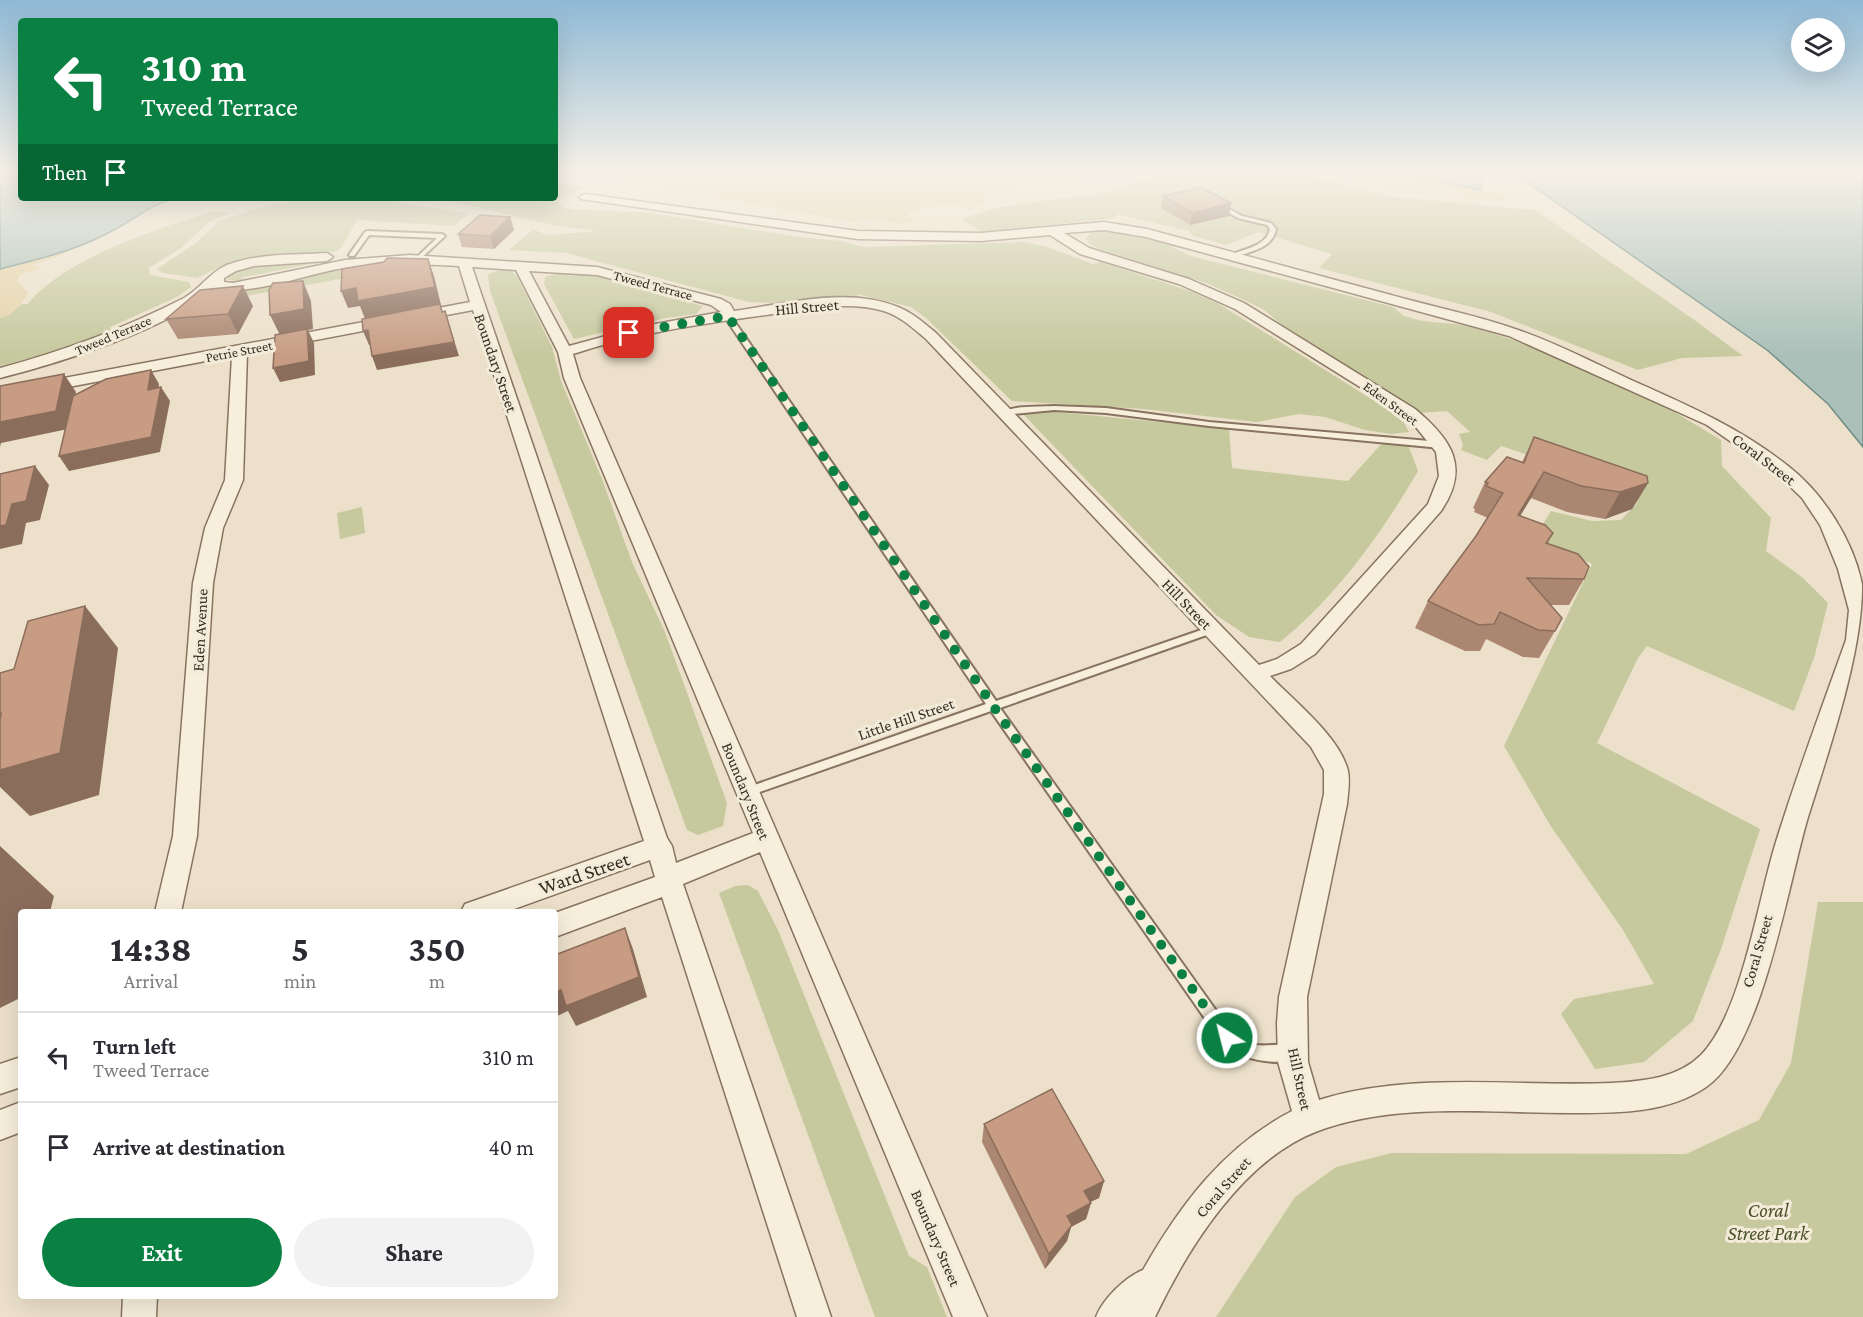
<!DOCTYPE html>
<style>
body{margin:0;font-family:"Crimson Pro",serif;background:#f2f2f3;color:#2b2b33;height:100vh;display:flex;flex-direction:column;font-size:22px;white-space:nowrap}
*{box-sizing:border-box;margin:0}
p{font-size:20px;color:#7c7c81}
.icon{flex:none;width:33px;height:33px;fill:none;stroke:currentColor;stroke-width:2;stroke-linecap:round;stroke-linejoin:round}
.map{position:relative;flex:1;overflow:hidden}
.side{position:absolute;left:18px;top:909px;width:540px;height:390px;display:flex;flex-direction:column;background:#fff;border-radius:6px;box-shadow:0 6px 24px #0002}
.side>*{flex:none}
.hud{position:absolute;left:18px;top:18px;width:540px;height:183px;border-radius:6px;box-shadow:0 6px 24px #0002;background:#0b8043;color:#fff;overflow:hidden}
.buttons{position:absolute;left:1791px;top:18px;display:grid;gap:12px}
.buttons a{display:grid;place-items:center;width:54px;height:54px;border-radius:50%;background:#fff;box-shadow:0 6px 24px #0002;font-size:30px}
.pin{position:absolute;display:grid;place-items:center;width:51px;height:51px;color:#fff;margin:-26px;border-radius:12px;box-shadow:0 3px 9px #0006}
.me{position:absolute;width:66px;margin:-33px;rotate:324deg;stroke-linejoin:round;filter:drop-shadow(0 0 4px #0008)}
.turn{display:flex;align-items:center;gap:21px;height:126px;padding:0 24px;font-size:27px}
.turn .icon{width:78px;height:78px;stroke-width:2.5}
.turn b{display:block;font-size:42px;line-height:51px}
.then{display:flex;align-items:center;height:57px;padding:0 24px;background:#0003;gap:12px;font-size:22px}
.eta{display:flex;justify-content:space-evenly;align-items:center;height:102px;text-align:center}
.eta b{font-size:36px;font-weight:700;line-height:42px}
.primary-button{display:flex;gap:12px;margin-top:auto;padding:12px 24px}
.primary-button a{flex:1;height:69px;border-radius:36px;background:#0b8043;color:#fff;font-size:24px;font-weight:700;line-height:69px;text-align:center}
.primary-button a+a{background:#f2f2f3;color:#2b2b33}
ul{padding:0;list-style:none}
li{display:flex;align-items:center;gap:18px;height:90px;padding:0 24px;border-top:2px solid #e1e1e2}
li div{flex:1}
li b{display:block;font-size:22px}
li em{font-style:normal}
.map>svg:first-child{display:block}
</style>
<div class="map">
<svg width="1863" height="1317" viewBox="0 0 1863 1317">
<rect width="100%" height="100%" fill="#ece0ca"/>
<g fill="#c6c99e">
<polygon points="1163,173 1301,173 1393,197 1535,210 1693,319 1743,356 1682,358 1638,370 1491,312 1319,268 1332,254 1258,232 1227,245 1193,236 1189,231 1117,214 1115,218 981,232 962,219 1000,207 1103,193"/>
<polygon points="555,182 583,187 584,189 560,198 559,205 569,209 652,213 792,236 840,241 864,247 1023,242 1048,247 1093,264 1101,262 1193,292 1219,304 1373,400 1403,421 1409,432 1391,434 1365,430 1325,417 1299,414 1257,422 1143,409 1012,401 926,318 911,307 857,294 857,297 782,303 749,302 566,253 509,250 533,229 547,235 598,231 557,226 436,198 555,198"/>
<polygon points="310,198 374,198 468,214 454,226 357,220 341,248 335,252 249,259 223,265 197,278 163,273 157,269 196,243 219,221 265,206"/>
<path d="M213,212L230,213L209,222L181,248L149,268L150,275L189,282L191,287L177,297L110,327L111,331L70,347L0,366V318L9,315L22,304H28C62,260 159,227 213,212Z"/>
<polygon points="1113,229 1181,247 1172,247 1191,256 1393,307 1404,316 1422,321 1465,325 1533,346 1666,407 1721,440 1722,466 1771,518 1766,551 1803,578 1828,603 1814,658 1794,711 1647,646 1638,658 1597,743 1760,829 1721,949 1693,1021 1644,1062 1595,1069 1561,1014 1574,999 1654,984 1623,930 1550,825 1504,746 1592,564 1535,537 1551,511 1592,521 1621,520 1637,503 1602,479 1501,446 1487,460 1461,450 1463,445 1459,434 1470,432 1447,411 1418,413 1377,384 1289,331 1263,309 1242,299 1206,283 1099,249 1089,244 1086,238 1091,233"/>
<path d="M330,259L334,262L328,266L321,262L240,278L247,282L227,280C234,261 310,260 330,259Z"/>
<polygon points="348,269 356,276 190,306 227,292"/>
<polygon points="500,270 511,271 517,276 552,347 561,381 602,479 632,562 665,632 727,803 723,826 698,835 687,830 490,291 488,274"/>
<polygon points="558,273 600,277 703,306 696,314 666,318 574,339 544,284 545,277"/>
<path d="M1037,410L1229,429L1232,468L1348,481L1383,442L1408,445L1418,471C1382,533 1336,597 1280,642L1249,637L1216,615L1023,414Z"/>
<polygon points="362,507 365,533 340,539 337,513"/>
<polygon points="748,885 758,891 778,930 909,1256 927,1267 947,1317 875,1317 719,893 735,886"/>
<polygon points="1818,902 1863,902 1863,1317 1216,1317 1295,1197 1336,1167 1392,1153 1686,1154 1759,1120 1791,1063"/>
</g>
<g fill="#e5d3a9">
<path d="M704,173H1102L1071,180L1066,188H1053L1043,183L985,195L983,198L988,202L971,205L972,209L967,210L965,206C954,201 918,206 908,215L913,222L896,223L879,219L854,222L623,181L635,177Z"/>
<polygon points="1335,173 1397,173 1500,193 1509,198 1500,201 1390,191"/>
<path d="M139,212L58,257L32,265L40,268L20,275L17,281L28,293C21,305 14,314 0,318V230Z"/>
</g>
<g fill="#aac0b9" stroke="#718e86" stroke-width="1.5">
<path d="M0,173H21V198H177C149,204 128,225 102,236C70,252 35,260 0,269Z"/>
<polygon points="1397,173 1483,173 1481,190"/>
<polygon points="1506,173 1863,173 1863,447 1828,404 1767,350 1520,177"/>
</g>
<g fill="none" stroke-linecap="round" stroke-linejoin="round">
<g stroke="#87735f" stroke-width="4">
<g id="service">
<path d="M1218,203L1242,216L1271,223L1276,229C1273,248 1250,252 1234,257H1230V255C1244,249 1267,246 1270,229L1267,225L1238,218L1216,206L1215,205Z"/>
<polygon points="367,231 442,234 445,236 417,262 415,261 415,259 437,238 369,235 354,256 350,256 349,255 365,232"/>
<path d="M726,315H730L996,701L1207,628H1215L1216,630L1215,632L1000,708L1232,1033C1258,1056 1274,1038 1297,1048L1299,1053L1297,1058C1275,1067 1239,1059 1222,1043L991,711L751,795L747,797L743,795L741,792L743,789L986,704L724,316Z"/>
<path d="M1054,406L1106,408L1209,422L1441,442L1445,445L1441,448L1209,426L1106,413L1054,410L1004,415L1000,413C1014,405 1038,407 1054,406Z"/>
</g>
</g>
<g stroke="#87735f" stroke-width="3">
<g id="minor">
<path d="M585,194L858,231L981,233L1104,222L1147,229C1229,251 1310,273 1391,295C1433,307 1477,315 1518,330C1556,343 1592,362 1629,379C1685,404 1739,427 1788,466C1823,493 1853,540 1862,584C1863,652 1829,750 1808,817C1788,884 1762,1049 1706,1087C1667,1114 1615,1113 1569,1113C1488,1113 1396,1102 1318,1131C1243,1159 1188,1248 1155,1317H1096C1103,1299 1125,1277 1143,1270C1180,1205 1224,1146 1292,1111L1278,1062L1277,1023L1279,997L1324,794V770L1311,747L926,339C913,328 900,316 884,311C846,300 804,310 766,315C700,324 636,333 573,354L580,378L987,1317H953L760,852L683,884L831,1317H797L662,897L555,937V913L655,877L650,860L506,912H461L465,904L644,841L473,310L247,353L243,480L223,528L213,583L197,836L181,912H155L173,836L193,583L205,528L225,480L232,356L0,400V390L470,302L459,266C421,264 382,262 344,268C305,274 251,297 213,288C174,328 55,364 0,378V368C64,351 125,328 184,298C200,289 210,272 227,265C259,253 294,255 327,253L333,257L327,261L254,266L236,271L224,278V282L233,283L345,260L410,255L597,267L721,299L730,304L734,311C786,304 848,286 898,307C913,313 924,323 936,333L1259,665L1277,659L1301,644L1428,504L1439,476L1436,452L1415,426L1392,407L1235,309L1179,284L1080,254L1050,235L981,241L858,239L581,199L579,197ZM1104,230L1146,237L1509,336L1707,425L1777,474L1802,498L1820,525L1838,569L1849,610L1846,640C1822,707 1797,774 1776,842C1758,899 1742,1013 1701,1055C1678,1078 1644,1081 1612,1083C1515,1087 1413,1071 1319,1100L1308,1062L1307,997L1347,804C1348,793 1350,782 1348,771C1340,737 1294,701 1270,676L1291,669L1315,654L1441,511C1471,467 1451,439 1415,409L1244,303L1189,279L1089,248L1064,233ZM472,267L516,270L558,352L564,378L753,833L676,863L672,846L667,838ZM529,271L597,275L711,305L721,312L639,327L569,346Z"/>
<polygon points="21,1057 21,1087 0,1094 0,1064"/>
<polygon points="21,1102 21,1132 0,1140 0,1110"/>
<polygon points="123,1296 157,1296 156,1317 122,1317"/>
</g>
</g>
<use href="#service" fill="#f7eedc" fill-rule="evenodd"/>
<use href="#minor" fill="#f7eedc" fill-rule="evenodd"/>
</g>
<g fill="#ab8671">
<polygon points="1163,196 1231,203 1229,216 1190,225 1161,208"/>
<polygon points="510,217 514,230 494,249 462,247 458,234"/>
<polygon points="253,306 238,334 178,339 166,319"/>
<polygon points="1534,437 1648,483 1632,509 1605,519 1567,512 1531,498 1520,516 1553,533 1548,543 1584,579 1569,605 1551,605 1555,631 1539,658 1523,657 1486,639 1480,651 1465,651 1415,628 1428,601 1476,536 1488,518 1474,512 1475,509 1473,508 1485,482 1522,462"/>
<polygon points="984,1124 1104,1181 1099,1198 1090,1202 1091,1203 1086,1219 1071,1227 1067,1241 1045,1269 982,1142"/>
</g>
<g fill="#8b6d5c">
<polygon points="1231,203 1229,216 1190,225 1192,213"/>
<polygon points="510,217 514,230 494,249 490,236"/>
<polygon points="428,259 434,276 441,305 440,305 445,318 365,319 360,306 348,308 341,291"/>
<polygon points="303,281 311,301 313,329 308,330 314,343 315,375 280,382 273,368 280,335 270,315"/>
<polygon points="243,286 253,306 238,334 228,314"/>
<polygon points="445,311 459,356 377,370 372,356"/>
<polygon points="368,330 373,344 369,345 363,331"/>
<polygon points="151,370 159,384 157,404 148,390"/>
<polygon points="64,374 76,392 68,429 1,443 0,447 0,422"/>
<polygon points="161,387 170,401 160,452 69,471 59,456"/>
<polygon points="35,466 49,485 40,520 26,523 22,544 0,549 0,526 12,504"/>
<polygon points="1544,472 1531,498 1505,541 1518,515"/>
<polygon points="1648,483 1632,509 1605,519 1620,492"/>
<polygon points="85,606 118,648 99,795 30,816 0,787 0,770"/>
<polygon points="0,846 54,896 50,912 21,912 21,994 20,998 0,1008"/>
<polygon points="625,928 633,949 647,997 576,1026 568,1011 555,1017 555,992"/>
<polygon points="1104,1181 1099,1198 1079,1207 1084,1191"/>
<polygon points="1091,1203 1086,1219 1071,1227 1067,1241 1045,1269 1049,1254 1067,1216"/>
</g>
<g fill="#c79c83" stroke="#8b6d5c" stroke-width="1.5">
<polygon points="1201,187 1231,203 1192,213 1163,196"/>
<polygon points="480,215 510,217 490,236 458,234"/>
<polygon points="387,258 428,259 435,287 358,301 356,288 341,291 342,269 384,262"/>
<polygon points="303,281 304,309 270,315 269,290 273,283"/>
<polygon points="243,286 228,314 166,319 200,290"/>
<polygon points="440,304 442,312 445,311 454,342 372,356 368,330 363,331 362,319"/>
<polygon points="307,329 309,361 273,368 275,335"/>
<polygon points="151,370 148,390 161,387 151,437 59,456 73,396 106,379"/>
<polygon points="64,374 56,411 0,422 0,386"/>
<polygon points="1534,437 1647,476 1648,483 1620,492 1581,486 1544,472 1518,515 1545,525 1553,533 1546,543 1578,554 1589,567 1584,579 1527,578 1562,618 1555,631 1538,630 1500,612 1494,624 1479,625 1428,601 1476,536 1503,493 1486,486 1488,483 1485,482 1507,457 1524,463"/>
<polygon points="35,466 26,501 12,504 6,525 0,526 0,474"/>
<polygon points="85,606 60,753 0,770 0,720 1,714 0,715 0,673 14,669 28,621"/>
<polygon points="625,928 639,977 566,1006 561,990 555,992 555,955"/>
<polygon points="1052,1089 1104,1181 1084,1191 1091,1203 1067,1216 1072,1225 1049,1254 984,1124"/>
</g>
<linearGradient id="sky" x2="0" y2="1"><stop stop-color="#8fb9d5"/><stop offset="0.48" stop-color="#f6f1e7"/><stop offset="1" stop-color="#f6f1e7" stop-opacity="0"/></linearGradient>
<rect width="1863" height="357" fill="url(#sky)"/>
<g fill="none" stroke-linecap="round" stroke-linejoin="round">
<polyline stroke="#0b8043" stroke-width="10" stroke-dasharray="0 18" points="629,333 728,316 1002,719 1227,1038"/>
</g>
<g text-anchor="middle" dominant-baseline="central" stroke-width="6" stroke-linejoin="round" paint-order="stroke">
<g font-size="14" fill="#382c22" stroke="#f3ebd9">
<text transform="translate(653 285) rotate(15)">Tweed Terrace</text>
<text transform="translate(113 335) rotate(-23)">Tweed Terrace</text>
<text transform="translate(239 351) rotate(-11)">Petrie Street</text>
<text transform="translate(1391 403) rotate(36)">Eden Street</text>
</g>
<g font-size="16" fill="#382c22" stroke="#f3ebd9">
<text transform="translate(807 307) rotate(-5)">Hill Street</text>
<text transform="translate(496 363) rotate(71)">Boundary Street</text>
<text transform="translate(1764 459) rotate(37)">Coral Street</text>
<text transform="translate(1187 604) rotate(46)">Hill Street</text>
<text transform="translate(200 630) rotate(-87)">Eden Avenue</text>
<text transform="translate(906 719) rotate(-19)">Little Hill Street</text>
<text transform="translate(746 791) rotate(68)">Boundary Street</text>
<text transform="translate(1757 951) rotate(-74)">Coral Street</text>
<text transform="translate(1300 1079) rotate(78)">Hill Street</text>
<text transform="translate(1223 1187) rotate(-49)">Coral Street</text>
<text transform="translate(936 1238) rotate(67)">Boundary Street</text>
</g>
<g font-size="20" fill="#382c22" stroke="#f3ebd9">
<text transform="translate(584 873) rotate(-19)">Ward Street</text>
</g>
<g font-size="20" font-style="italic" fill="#4a532a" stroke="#f3ebd9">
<text x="1768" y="1210">Coral<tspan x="1768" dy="23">Street Park</tspan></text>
</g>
</g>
</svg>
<div class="buttons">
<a><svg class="icon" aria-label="layers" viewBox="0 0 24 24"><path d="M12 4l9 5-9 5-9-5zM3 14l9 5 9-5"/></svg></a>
</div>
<div class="pin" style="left:629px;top:333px;background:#d93025"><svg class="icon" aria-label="arrive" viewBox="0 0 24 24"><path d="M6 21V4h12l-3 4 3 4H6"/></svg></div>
<svg class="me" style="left:1227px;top:1038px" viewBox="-20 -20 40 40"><circle r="17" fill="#0b8043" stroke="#fff" stroke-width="3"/><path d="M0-11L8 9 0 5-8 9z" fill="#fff"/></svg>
<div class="hud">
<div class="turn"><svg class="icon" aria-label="left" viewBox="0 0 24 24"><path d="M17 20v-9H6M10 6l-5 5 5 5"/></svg><div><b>310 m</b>Tweed Terrace</div></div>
<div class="then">Then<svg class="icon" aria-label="arrive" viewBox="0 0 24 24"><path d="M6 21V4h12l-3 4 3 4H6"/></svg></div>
</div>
<section class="side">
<div class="eta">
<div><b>14:38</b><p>Arrival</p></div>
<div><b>5</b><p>min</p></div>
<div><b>350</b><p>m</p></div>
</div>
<ul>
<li><svg class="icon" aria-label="left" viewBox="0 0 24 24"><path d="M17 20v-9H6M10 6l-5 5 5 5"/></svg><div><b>Turn left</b><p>Tweed Terrace</p></div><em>310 m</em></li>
<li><svg class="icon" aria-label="arrive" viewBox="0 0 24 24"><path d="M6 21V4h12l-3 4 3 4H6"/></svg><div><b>Arrive at destination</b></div><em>40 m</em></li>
</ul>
<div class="primary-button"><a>Exit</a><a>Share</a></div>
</section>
</div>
